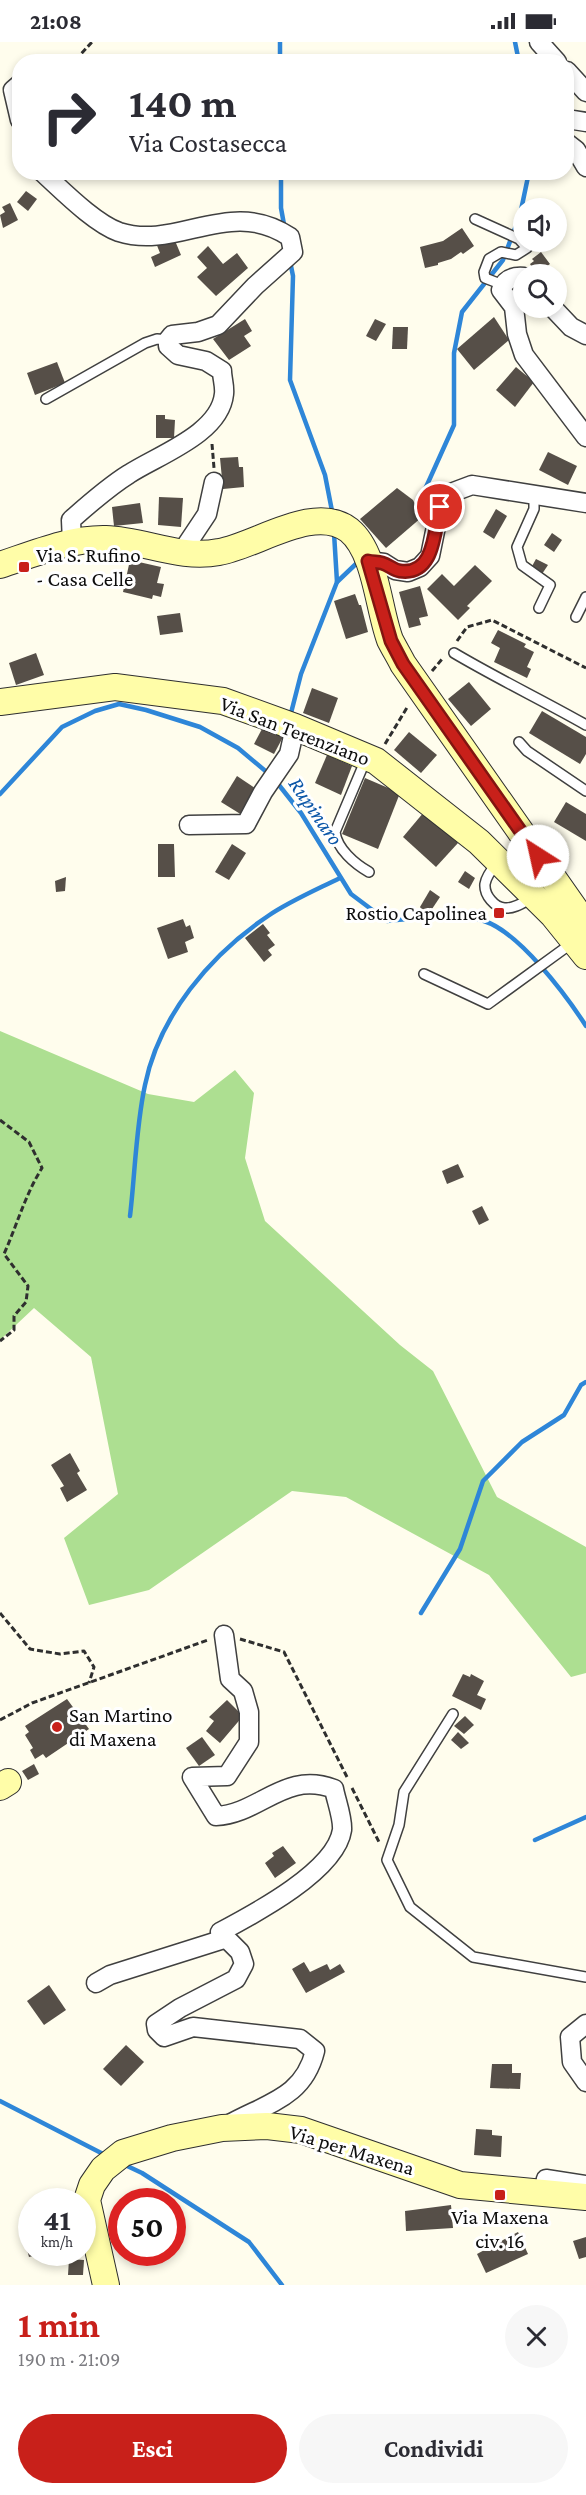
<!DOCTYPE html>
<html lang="it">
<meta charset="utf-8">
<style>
body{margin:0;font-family:"Crimson Pro",serif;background:#f7f7f7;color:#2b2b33;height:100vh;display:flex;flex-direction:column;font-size:22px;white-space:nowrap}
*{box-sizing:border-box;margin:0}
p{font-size:20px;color:#7c7c81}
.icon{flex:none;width:33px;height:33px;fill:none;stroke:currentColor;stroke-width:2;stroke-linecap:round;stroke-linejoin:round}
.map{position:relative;height:2243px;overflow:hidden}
.side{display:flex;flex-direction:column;background:#fff;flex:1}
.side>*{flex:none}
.top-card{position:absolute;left:12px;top:12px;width:562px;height:126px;border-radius:24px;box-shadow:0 3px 9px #0003;background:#fff;color:#2b2b33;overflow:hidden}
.fabs{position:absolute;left:513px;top:156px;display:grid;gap:12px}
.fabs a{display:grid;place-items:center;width:54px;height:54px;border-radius:50%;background:#fff;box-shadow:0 3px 9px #0003;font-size:30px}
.speed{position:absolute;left:18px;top:2146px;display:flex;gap:12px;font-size:30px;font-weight:700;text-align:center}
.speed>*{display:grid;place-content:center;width:78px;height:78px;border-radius:50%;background:#fff;box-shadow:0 3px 9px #0003;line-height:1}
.speed small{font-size:15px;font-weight:400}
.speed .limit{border:9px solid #d22;background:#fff;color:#111}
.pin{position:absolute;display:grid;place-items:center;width:51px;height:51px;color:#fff;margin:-26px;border:3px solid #fff;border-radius:50%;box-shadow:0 2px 6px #0007}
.me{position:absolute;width:66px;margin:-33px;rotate:325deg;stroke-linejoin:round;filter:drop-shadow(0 0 4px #0008)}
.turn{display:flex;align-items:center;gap:21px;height:126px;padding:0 18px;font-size:27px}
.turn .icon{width:78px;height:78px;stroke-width:2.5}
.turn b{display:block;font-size:42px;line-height:51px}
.round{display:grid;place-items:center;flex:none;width:63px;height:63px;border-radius:32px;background:#f7f7f7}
.headline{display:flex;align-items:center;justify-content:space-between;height:102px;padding:0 18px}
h1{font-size:36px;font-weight:700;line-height:45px;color:#c8201a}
.action{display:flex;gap:12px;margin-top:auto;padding:12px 18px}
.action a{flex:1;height:69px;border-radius:36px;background:#c8201a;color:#fff;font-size:24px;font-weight:700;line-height:69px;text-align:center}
.action a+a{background:#f7f7f7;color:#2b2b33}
.status{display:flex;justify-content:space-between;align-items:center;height:42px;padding:0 30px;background:#fff;direction:ltr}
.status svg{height:16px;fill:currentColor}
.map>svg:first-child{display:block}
</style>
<div class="status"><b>21:08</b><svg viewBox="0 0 49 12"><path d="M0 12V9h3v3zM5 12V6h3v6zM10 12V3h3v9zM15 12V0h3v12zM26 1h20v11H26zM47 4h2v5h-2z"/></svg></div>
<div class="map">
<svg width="586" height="2243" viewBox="0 0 586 2243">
<rect width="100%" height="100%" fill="#fffded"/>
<polygon fill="#addf91" points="0,989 148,1052 194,1060 235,1028 254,1051 245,1116 265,1179 400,1303 433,1329 497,1455 586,1505 586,1631 571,1635 489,1533 346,1455 292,1449 149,1548 89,1563 64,1496 118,1452 91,1315 34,1266 0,1298"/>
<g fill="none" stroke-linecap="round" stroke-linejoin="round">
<g stroke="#2e86d8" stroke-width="4.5">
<polyline points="280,0 280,20"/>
<polyline points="515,0 519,20"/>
<polyline points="281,130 281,166 285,188"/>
<polyline points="290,219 293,234 290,338 325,433 333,474"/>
<polyline points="422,454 454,383 454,311 462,270 503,218 520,173 529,130"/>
<polyline points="337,540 359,519"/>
<polyline points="290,675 301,632 337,540 334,491"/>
<path d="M275,738L301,771L351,852L387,879C418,877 454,869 484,879C519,890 566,953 586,984"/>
<polyline points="0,752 62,685 95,669 119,662 146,668 200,685 238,706 269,732"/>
<path d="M130,1174C135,1132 136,1084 145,1043C159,974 210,913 268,874C290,859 316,848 340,836"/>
<polyline points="421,1571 460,1507 483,1439 522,1400 564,1373 581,1343 586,1340"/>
<polyline points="535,1798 586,1775"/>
<polyline points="0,2059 107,2114"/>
<polyline points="123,2122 142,2131 249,2200 282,2243"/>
</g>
</g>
<g fill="#564f48">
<polygon points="26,149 37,157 28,169 17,160"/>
<polygon points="10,161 18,178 3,186 0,173 5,170 2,165"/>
<polygon points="462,186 474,204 463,212 461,210 451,217 438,221 438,223 425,226 420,205 443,199"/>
<polygon points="173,194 181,213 155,225 151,215 160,211 156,201"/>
<polygon points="208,204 223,222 237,211 248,226 216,254 197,235 207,226 197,215"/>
<polygon points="541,210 550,222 536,232 530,222 534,219 532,217"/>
<polygon points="494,275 509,298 474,328 457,307"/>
<polygon points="245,277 252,289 244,294 251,304 229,318 213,297"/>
<polygon points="375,277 386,282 376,299 366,294"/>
<polygon points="393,285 408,285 407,307 392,307"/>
<polygon points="57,320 65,341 35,353 27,331"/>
<polygon points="516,325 534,340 515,365 496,348"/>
<polygon points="156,373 165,373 165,377 175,378 174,396 156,396"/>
<polygon points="548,410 577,424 568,443 539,428"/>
<polygon points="238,415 239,425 243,425 244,445 223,447 220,416"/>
<polygon points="397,446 413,458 422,475 386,506 360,477"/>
<polygon points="159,455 183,456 181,485 158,483"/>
<polygon points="140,461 143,481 114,484 112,465"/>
<polygon points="496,467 507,474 494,497 483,490"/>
<polygon points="552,491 562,498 554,510 544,503"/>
<polygon points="536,517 548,523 542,532 531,526"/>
<polygon points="130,518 161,525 157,541 164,542 161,555 153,553 152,557 123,550"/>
<polygon points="475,523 492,539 467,564 470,566 458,578 427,547 442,532 454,544"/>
<polygon points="420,544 428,574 419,576 421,583 409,586 399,550"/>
<polygon points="355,552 359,563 361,563 368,590 346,597 334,559"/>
<polygon points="180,571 183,590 160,593 157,574"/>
<polygon points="498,588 526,602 524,605 534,610 527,625 531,627 527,636 494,620 500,606 491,601"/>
<polygon points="36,611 44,633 16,643 9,621"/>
<polygon points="469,640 491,667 471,684 448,657"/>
<polygon points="312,646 338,656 329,681 303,671"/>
<polygon points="542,669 586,695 586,712 580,722 529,691"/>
<polygon points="263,685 283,695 274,712 254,702"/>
<polygon points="409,690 437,713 421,731 394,708"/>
<polygon points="327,713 352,724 341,753 315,741"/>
<polygon points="237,734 258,748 242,773 221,760"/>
<polygon points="365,736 400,751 378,807 342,792"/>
<polygon points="566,760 586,772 586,799 554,780"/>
<polygon points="424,770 458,801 436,825 403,795"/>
<polygon points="158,802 174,802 175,835 158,835"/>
<polygon points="232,802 246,811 229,838 215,830"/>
<polygon points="465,829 475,836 469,847 458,840"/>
<polygon points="66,835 65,849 56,850 55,839"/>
<polygon points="430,848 440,855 432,867 422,868 420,865"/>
<polygon points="183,877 186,885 190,883 194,896 185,900 188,910 168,917 157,886"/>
<polygon points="263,882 270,891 267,893 275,903 268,908 272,913 264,920 245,896"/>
<polygon points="458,1122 464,1135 447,1142 442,1129"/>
<polygon points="482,1164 489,1178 479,1183 472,1169"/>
<polygon points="70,1411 80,1429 77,1431 87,1448 67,1460 60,1446 64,1444 51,1423"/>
<polygon points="463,1632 470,1635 471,1632 484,1639 477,1653 486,1657 481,1668 452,1654"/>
<polygon points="67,1657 89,1687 46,1716 43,1712 35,1717 30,1708 33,1706 25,1693 29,1690 25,1684"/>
<polygon points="227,1658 243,1674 220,1701 206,1689 214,1679 209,1675"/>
<polygon points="465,1674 474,1683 464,1692 454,1684"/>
<polygon points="458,1690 469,1701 461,1707 451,1698"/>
<polygon points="202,1695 215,1713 199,1724 186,1706"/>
<polygon points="34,1722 39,1732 28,1738 22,1729"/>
<polygon points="283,1804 296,1821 275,1836 265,1821 274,1814 272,1811"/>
<polygon points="304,1920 310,1930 327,1922 330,1928 340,1922 345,1930 306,1951 292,1927"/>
<polygon points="49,1943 66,1968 44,1983 27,1959"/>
<polygon points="126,2003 144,2020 121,2044 103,2027"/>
<polygon points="492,2022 512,2022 512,2031 521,2031 520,2047 490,2046"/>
<polygon points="476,2087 492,2088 492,2093 502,2094 501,2115 474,2113"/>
<polygon points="451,2163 453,2186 406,2189 405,2169"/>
<polygon points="518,2190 528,2212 486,2231 477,2212"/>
<polygon points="586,2195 586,2215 579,2217 573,2199"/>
<polygon points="32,2198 32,2211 42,2212 29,2215 25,2200"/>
<polygon points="69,2217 84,2218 83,2233 68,2233"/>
</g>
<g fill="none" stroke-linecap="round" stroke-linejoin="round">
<g stroke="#404040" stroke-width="12">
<g id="lane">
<polyline points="475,177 519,197 527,206 516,213 501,210 489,217 484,230 485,236 503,243"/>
<polyline points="46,357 145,301 157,297 168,298"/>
<polyline points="534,452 534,467 517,505 522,523 550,543 539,566"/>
<polyline points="576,575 586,555"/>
<path d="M454,611C498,637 542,658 586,683"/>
<polyline points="519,700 527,709 586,749"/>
<path d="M366,717L335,790C337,807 355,822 369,830"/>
<path d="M497,821C492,827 486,835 485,842C484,853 495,866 505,866C514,867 524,860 532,856"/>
<polyline points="424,932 488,962 572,901"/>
<polyline points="453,1672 404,1750 399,1783 387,1818 410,1865 473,1915 586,1935"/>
</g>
</g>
<g stroke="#404040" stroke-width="21">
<g id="street">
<polyline points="539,0 557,20"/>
<polyline points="567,29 586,50"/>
<polyline points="20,42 13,48 20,78"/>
<polyline points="567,77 586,80"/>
<polyline points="567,101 576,108 586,125"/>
<path d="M42,130C62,148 94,181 119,190C178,209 229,154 290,195L293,210L255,244L218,283L198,290L172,293L168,298V304L178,313L206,319L222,329C222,336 225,344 224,352C220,392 158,413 129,432C108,445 89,462 71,478L72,501"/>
<path d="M524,235C513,234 505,237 501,248L514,265L517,292L524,313L586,395"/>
<polyline points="553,266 571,285 586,293"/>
<polyline points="181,511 207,472 214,440"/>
<polyline points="368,519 384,521 395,528 408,530 420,525 430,514 440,465 448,452 472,443 586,461"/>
<polyline points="189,783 246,782 263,750 289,712 295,685"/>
<path d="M224,1593L230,1637L243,1649L249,1670V1700L227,1734L192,1735L216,1774C260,1772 285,1728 334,1747C336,1758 343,1776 342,1788C336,1829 254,1872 220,1890L240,1910L244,1922L236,1937L180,1966L156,1982L157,1988L164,1995L193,1985L300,1997L315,2009C303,2057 266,2061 226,2084"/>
<polyline points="96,1941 110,1933 224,1897"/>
<polyline points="586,1982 570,1995 572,2020 586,2040"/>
<polyline points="543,2151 546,2137 586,2143"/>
</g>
</g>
<g stroke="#2f2f2f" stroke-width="28">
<g id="secondary">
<path d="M0,523C33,512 71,496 106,497C144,498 180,518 219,510C256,504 314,461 349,488C376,510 378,566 390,598C394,606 399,614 403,622L586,883"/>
<polyline points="0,660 115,645 223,659 295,685 376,719 479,800 553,873 586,914"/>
<polyline points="0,1745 8,1740"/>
<polyline points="106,2243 87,2158 92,2143 103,2127 123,2111 172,2096 222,2086 267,2084 301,2088 460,2143 586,2155"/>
</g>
</g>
<g stroke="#2f2f2f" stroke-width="3" stroke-dasharray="6 3" stroke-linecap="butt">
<polyline points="81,20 81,12 92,0"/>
<polyline points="212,402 214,426"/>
<polyline points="457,599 467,585 492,578 586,626"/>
<polyline points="432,629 443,616"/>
<polyline points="385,702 408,664"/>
<path d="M0,1078L29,1100L42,1126C25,1153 17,1183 4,1212L28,1244L26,1260L14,1274V1288L0,1299"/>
<polyline points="0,1571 30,1607 60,1612 84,1609 94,1625 89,1641"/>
<polyline points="240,1597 284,1610 347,1735"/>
<polyline points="0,1678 32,1661 208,1598"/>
<polyline points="352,1746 380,1802"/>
</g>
<use href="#lane" stroke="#fff" stroke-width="9"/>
<use href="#street" stroke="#fff" stroke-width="18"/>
<use href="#secondary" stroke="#fffda8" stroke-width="26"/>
</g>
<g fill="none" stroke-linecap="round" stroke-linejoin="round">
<g stroke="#821511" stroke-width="15">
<path id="route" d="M440,465C434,489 435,534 400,529C393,528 389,523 382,521C378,520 373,520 368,519L391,599L403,622L538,814"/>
</g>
<use href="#route" stroke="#c8201a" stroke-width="10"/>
</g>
<g fill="#c8201a" stroke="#fff" stroke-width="2">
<rect x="18" y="519" width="12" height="12" rx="3"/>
<rect x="493" y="865" width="12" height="12" rx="3"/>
<circle cx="57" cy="1685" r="6"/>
<rect x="494" y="2147" width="12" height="12" rx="3"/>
</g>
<g text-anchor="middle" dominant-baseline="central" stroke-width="6" stroke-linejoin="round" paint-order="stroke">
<g font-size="21" fill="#0d0d0d" stroke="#fff" text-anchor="start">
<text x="36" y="513">Via S. Rufino<tspan x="36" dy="24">- Casa Celle</tspan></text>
<text x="487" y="871" text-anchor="end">Rostio Capolinea</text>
<text x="69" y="1673">San Martino<tspan x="69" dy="24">di Maxena</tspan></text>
<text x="500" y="2175" text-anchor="middle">Via Maxena<tspan x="500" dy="24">civ. 16</tspan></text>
</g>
<g font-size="21" fill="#0d0d0d" stroke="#fff">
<text transform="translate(295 689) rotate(21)">Via San Terenziano</text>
<text transform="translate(352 2108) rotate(17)">Via per Maxena</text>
</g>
<g font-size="22" font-style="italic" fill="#0c57a8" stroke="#fff">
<text transform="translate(316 769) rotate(55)">Rupinaro</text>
</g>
</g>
</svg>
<div class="fabs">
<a><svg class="icon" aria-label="sound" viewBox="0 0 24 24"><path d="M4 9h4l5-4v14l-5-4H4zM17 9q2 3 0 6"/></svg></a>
<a><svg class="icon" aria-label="search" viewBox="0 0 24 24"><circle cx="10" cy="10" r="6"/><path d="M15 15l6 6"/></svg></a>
</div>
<div class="speed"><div>41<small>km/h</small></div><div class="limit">50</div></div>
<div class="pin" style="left:440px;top:465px;background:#d93025"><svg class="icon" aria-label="arrive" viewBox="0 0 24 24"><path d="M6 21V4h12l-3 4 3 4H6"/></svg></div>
<svg class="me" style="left:538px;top:814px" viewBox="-20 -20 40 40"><circle r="19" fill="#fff"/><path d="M0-13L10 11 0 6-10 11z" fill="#c8201a"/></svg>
<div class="top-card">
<div class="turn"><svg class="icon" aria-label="right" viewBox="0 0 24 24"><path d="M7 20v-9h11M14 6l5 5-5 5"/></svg><div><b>140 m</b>Via Costasecca</div></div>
</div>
</div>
<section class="side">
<div class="headline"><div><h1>1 min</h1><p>190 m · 21:09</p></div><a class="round"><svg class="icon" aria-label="close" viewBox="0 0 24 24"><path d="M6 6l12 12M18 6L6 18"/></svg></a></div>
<div class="action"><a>Esci</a><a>Condividi</a></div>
</section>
